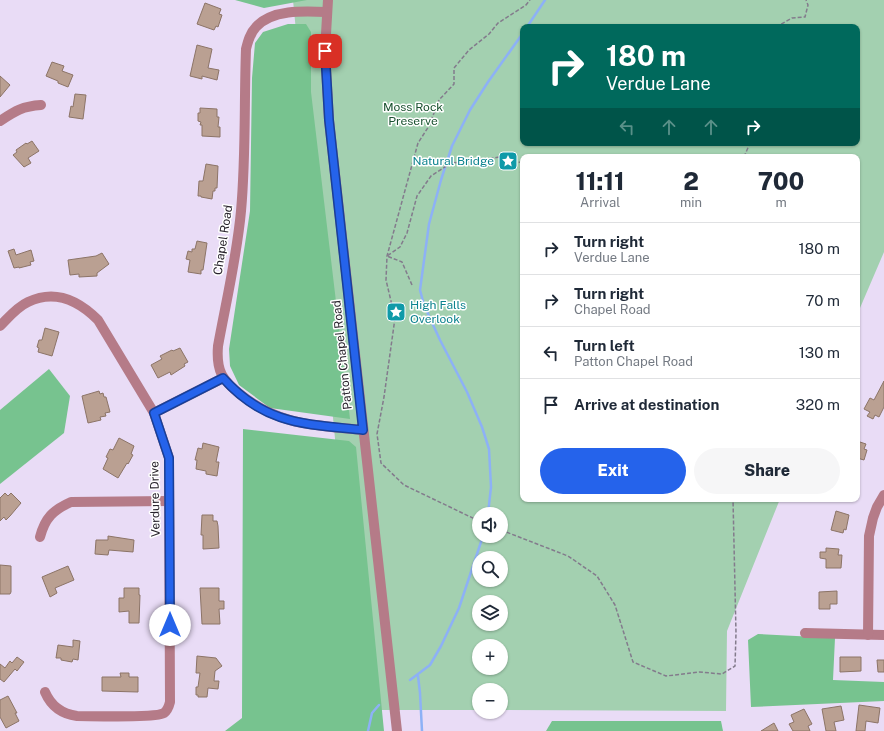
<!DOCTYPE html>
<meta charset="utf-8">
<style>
body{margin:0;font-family:"Public Sans",sans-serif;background:#f6f6f7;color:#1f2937;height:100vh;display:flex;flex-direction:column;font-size:15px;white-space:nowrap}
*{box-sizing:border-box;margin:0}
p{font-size:13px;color:#747a83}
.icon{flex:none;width:22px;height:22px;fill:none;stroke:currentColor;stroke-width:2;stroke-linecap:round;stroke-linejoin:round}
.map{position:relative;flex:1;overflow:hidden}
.side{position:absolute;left:520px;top:154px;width:340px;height:348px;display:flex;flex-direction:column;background:#fff;border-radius:8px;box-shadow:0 1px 3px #0004}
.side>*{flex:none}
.hud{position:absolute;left:520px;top:24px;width:340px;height:122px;border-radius:8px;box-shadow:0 1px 3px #0004;background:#00695c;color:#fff;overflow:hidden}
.controls{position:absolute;left:472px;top:507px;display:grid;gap:8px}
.controls a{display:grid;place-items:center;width:36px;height:36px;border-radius:50%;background:#fff;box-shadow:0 1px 3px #0004;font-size:20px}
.pin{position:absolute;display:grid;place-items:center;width:34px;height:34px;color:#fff;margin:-17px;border-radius:8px;box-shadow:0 2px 6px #0006}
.me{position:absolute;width:44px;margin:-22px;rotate:0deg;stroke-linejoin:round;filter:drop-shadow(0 0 3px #0008)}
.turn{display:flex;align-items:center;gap:14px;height:84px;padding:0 20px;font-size:18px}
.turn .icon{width:52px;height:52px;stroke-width:2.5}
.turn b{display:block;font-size:28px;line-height:34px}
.lanes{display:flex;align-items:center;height:38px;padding:0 20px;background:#0003;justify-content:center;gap:20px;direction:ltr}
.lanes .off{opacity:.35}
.eta{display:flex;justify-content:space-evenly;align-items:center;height:68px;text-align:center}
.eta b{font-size:24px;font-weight:800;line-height:28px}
.button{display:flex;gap:8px;margin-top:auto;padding:8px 20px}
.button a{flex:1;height:46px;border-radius:24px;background:#2563eb;color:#fff;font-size:16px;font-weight:800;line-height:46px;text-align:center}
.button a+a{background:#f6f6f7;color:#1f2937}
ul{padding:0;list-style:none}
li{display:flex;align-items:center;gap:12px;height:52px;padding:0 20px;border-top:1px solid #e0e1e3}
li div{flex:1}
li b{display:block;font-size:15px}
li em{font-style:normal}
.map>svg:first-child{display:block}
</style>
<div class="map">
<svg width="884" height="731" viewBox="0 0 884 731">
<rect width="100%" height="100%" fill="#e9dcf6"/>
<path fill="#a3d0b0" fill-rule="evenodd" d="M293,0H884V252L857,315V157H523V499H780L727,631L726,711L501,710V690H479V710H361ZM523,27H857V143H523ZM479,514H501V536H479ZM479,558H501V580H479ZM479,602H501V624H479ZM479,646H501V668H479Z"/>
<g fill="#77c38f">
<polygon points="235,0 307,0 264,8"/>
<polygon points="288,24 306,24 311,32 311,92 350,419 270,408 239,385 230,366 229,349 250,211 252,78 255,43 263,32"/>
<polygon points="49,369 70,396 64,433 0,484 0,410"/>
<polygon points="243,429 349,441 356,447 384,731 225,731 242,718"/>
<polygon points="758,634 835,638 833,680 884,682 884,701 751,707 748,640"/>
<polygon points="552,721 721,721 723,731 546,731"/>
</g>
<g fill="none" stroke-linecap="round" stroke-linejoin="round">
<g stroke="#8db1f6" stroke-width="2.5">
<polyline points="527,27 545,0"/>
<polyline points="488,514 491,487 489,449 482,427 467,392 440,340 424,305 420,290 429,224 441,180 452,146 470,110 488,82 523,33"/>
<polyline points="418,676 420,693 422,731"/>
<polyline points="410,680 430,665 441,646 459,608 483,536"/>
<polyline points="368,731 372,713 379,705"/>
</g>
</g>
<g fill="#baa092" stroke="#8c7467">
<polygon points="205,3 221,9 219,14 222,15 218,27 216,26 214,30 197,24"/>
<polygon points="197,45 212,49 208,68 219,70 217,80 202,76 202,79 190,76"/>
<polygon points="52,62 64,66 62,71 73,75 68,87 58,83 58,81 46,76"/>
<polygon points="0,76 10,85 0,97"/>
<polygon points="75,94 86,95 83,119 69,117 71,106 73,107"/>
<polygon points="200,108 217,109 217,117 219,117 218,127 220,127 220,137 202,136 202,125 200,125 201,122 198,121 198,113 200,113"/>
<polygon points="32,141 39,151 28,158 31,163 24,167 13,155 17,152 16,150 26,143 27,144"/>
<polygon points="206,164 218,166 217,188 215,188 215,191 213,191 212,199 201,197 201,196 198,196 199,181 203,181"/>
<polygon points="197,241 207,243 203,270 201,270 201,274 188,272 190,260 186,259 188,251 192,252 192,249 195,249"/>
<polygon points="14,249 16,255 31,250 34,261 30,262 31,265 19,268 19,267 14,268 8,251"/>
<polygon points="102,253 109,264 97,273 97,276 79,277 79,274 70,275 68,260 96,256"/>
<polygon points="45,328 59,332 52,356 38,352 39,348 37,347 39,340 42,340"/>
<polygon points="180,348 188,362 184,364 185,366 171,375 170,372 158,378 151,365 162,359 160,356 172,350 173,351"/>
<polygon points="884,381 884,407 879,417 875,415 873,419 867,416 870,412 864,409 870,398 874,400"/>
<polygon points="99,391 100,394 103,393 104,397 106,397 110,412 105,413 106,416 100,417 101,420 88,423 82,396"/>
<polygon points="119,438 134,446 131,454 133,455 128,464 127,463 118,478 103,469 108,458 106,457 110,449 113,450"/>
<polygon points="857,441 866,444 864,449 867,450 864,460 857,458"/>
<polygon points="203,443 219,447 216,462 219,462 217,476 206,474 206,471 196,469 197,460 195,460 198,448 202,449"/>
<polygon points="5,493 8,496 11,493 21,503 10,516 6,520 4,517 0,521 0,498"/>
<polygon points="836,511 849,515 846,530 844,529 843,533 831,530"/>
<polygon points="202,515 213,515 213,521 217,521 218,526 219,548 203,549 203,535 201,535"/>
<polygon points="108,536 134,540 133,552 109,550 108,555 95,554 96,540 108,540"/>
<polygon points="826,548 839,549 838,555 842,555 841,568 826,568 826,559 820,558 820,552 826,552"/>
<polygon points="0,565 11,566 11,592 10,594 0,594"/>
<polygon points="68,566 74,580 55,588 57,593 50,597 42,577"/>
<polygon points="124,588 139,588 139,595 140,595 139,623 129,623 129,611 119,612 119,598 124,598"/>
<polygon points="200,588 219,588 219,601 224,601 224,609 219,609 220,624 202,624"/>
<polygon points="837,591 837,604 830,604 830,609 819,609 819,592"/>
<polygon points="73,640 80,641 78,660 73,659 72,662 61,660 61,658 56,658 58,645 73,647"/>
<polygon points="197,656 216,658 222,666 215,671 214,681 219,681 218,689 208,688 207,697 198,697 198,695 196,695 196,687 198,687 200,673 196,673"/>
<polygon points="17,657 24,662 17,671 15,669 4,682 0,679 0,664 5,668 10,661 12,663"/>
<polygon points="840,657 861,657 861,671 840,672"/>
<polygon points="877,660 884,660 884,672 878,672"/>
<polygon points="120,673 129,673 129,677 138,677 138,692 102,691 102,677 121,677"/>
<polygon points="8,696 17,713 15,713 19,721 6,728 0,717 0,700"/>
<polygon points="859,705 880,708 878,723 866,721 865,731 856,731"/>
<polygon points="841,706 844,720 834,722 836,731 826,731 822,709"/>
<polygon points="804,709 812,724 808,726 810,731 793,731 789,724 794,722 791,715"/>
<polygon points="774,723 778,731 761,731"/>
</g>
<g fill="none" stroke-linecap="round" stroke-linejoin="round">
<g stroke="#837b8c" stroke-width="1.5" stroke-dasharray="4 2" stroke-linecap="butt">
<polyline points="776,27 792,18 805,17 808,5 806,0"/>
<polyline points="744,157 750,143"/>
<polyline points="412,285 402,262 387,256 400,247 407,233 417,196 431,176 451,163 477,161 499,157 523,163"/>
<polyline points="479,521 404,485 381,463 377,434 384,397 395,318 386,280 387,256 418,143 429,126 439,100 454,84 454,68 469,50 489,34 498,23 526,5 530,0"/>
<polyline points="501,530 568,556 597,576 615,605 633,662 666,676 699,672 722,674 735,666 736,633 733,499"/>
</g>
<g stroke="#b57b88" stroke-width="10">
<polyline points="328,0 325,51 329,120 397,731"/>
<path d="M327,12C305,11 272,9 256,27C250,33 248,41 246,49C244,103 246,157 241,211C237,256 226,302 218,346C216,371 222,380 241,395C280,426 316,425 363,430"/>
<path d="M0,121C15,111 23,106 41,105"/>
<path d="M0,326C9,317 17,307 28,302C55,289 78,300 98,320L154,413L169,458L170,702C169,706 168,710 164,713C156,718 92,716 77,716C62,714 51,706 45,692"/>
<polyline points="154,413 223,378"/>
<path d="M40,537C45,518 53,510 71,502L169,501"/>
<polyline points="805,633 884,635"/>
<polyline points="868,635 869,536 873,518 877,507 884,495"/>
</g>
</g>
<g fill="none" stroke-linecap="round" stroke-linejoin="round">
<g stroke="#184099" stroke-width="10">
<path id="route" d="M170,625L169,458L154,413L223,378C265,425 305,424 363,430L329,120L325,51"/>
</g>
<use href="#route" stroke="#2563eb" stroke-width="7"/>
</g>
<defs>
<g id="sight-square" transform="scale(1)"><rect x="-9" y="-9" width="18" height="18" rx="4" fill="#0f9aa8" stroke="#fff"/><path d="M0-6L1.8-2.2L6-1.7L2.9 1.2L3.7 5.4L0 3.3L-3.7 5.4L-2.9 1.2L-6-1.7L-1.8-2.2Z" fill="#fff"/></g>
</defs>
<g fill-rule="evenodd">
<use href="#sight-square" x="508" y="161"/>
<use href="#sight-square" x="396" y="312"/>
</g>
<g text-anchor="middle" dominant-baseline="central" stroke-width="3" stroke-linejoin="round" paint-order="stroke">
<g font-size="12" fill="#19512f" stroke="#fff">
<text x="413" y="107">Moss Rock<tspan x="413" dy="14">Preserve</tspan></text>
</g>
<g font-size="12" fill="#0d838f" stroke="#fff" text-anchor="end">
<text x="494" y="161">Natural Bridge</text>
<text x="410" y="305" text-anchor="start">High Falls<tspan x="410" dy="14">Overlook</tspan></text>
</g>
<g font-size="12" fill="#28232c" stroke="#fff">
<text transform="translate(223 240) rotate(-81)">Chapel Road</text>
<text transform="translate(342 355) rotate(-96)">Patton Chapel Road</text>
<text transform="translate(155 499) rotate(-91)">Verdure Drive</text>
</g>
</g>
</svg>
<div class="controls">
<a><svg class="icon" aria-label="sound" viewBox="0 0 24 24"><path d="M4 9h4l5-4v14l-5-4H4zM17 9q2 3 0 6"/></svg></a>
<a><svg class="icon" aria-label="search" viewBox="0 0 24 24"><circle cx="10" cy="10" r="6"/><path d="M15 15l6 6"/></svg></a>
<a><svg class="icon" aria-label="layers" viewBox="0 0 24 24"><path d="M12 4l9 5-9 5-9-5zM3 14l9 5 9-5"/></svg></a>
<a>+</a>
<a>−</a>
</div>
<div class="pin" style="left:325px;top:51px;background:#d93025"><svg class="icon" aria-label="arrive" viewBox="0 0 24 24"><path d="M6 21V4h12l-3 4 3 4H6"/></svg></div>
<svg class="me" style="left:170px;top:625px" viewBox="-20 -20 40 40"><circle r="19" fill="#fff"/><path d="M0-13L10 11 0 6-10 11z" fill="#2563eb"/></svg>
<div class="hud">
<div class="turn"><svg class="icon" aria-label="right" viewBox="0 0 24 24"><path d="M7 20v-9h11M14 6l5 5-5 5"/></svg><div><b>180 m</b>Verdue Lane</div></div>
<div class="lanes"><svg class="icon off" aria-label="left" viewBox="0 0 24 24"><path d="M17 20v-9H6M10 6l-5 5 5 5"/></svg><svg class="icon off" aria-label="ahead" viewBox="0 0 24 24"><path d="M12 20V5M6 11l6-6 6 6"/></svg><svg class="icon off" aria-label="ahead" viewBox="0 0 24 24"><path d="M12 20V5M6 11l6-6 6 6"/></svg><svg class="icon" aria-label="right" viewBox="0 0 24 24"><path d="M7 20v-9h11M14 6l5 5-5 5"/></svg></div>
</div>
<section class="side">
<div class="eta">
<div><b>11:11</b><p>Arrival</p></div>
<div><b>2</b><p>min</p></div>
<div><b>700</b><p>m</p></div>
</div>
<ul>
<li><svg class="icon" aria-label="right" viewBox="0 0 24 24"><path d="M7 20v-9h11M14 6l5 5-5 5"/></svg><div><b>Turn right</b><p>Verdue Lane</p></div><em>180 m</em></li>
<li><svg class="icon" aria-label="right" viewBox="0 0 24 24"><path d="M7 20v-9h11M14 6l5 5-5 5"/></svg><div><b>Turn right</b><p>Chapel Road</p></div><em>70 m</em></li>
<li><svg class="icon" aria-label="left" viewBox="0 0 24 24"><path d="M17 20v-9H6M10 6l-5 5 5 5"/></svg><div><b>Turn left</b><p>Patton Chapel Road</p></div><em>130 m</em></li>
<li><svg class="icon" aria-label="arrive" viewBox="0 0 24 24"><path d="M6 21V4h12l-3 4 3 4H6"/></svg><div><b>Arrive at destination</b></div><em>320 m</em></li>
</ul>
<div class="button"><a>Exit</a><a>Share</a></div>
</section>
</div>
